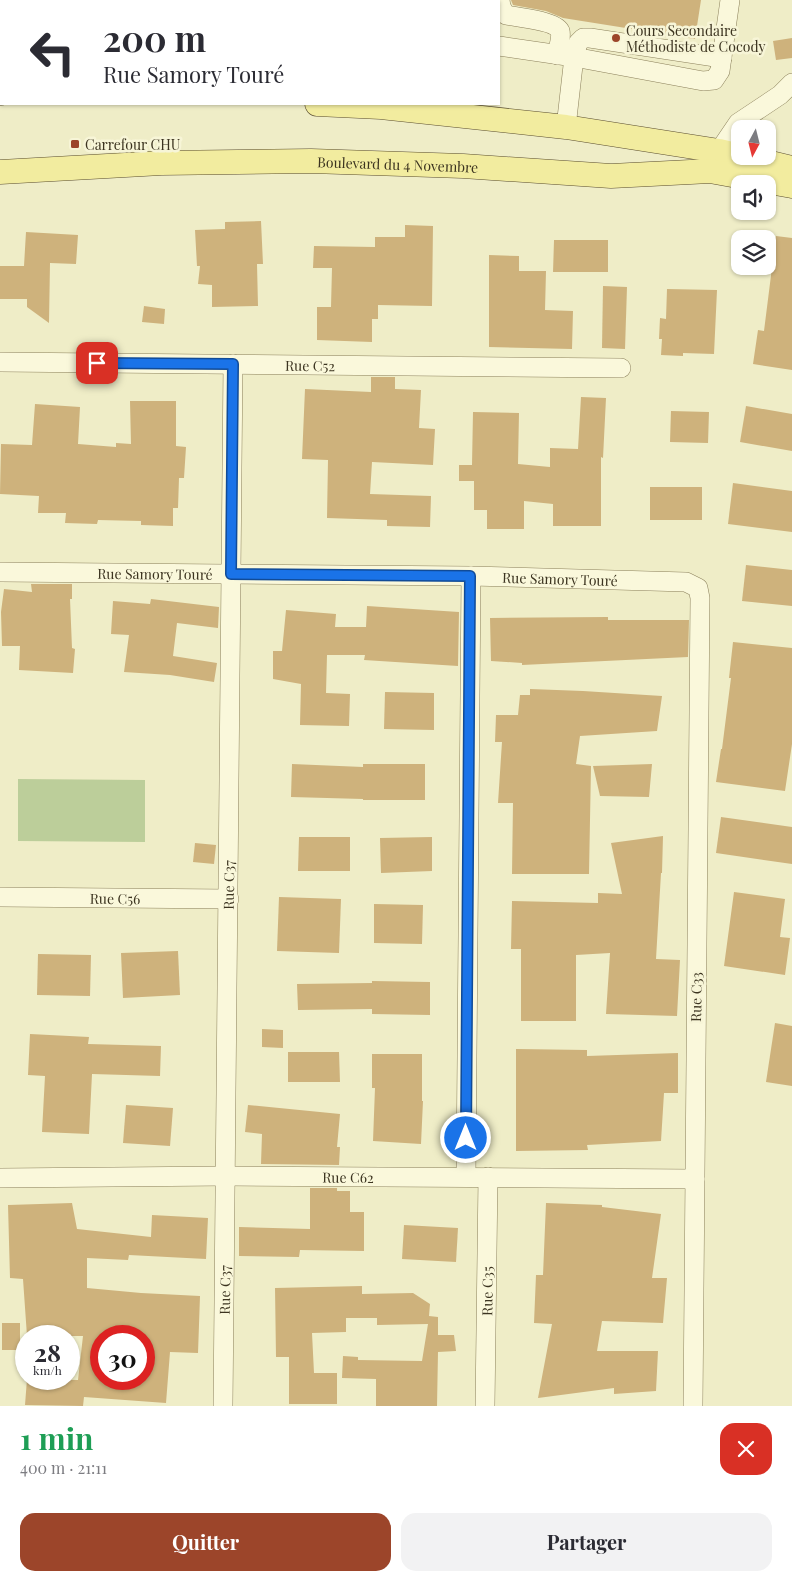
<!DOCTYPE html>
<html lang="fr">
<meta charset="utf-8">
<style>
body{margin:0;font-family:"Playfair Display",serif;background:#f2f2f3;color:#2b2b33;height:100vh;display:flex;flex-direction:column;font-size:19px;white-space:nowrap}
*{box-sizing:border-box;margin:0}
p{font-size:16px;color:#7c7c81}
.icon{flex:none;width:28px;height:28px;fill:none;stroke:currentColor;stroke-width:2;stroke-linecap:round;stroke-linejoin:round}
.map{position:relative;height:1406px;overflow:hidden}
.side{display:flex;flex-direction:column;background:#fff;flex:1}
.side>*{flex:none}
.top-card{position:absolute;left:0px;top:0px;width:500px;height:105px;box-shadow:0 1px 4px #0004;background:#fff;color:#2b2b33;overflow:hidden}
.needle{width:32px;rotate:187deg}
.tools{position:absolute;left:731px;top:120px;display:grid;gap:10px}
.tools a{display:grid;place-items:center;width:45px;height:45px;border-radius:10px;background:#fff;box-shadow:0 1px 4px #0004;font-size:25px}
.speed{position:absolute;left:15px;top:1325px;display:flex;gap:10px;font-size:25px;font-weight:700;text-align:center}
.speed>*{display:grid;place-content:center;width:65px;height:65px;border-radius:50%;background:#fff;box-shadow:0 1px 4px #0004;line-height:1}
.speed small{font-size:12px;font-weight:400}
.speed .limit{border:8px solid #d22;background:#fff;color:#111}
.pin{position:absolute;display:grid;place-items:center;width:42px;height:42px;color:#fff;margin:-21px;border-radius:10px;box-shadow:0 2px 8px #0006}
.me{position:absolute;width:55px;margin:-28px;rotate:0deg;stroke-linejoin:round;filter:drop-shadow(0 0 4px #0008)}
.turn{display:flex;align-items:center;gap:18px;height:105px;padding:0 20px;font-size:22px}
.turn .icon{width:65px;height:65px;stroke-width:2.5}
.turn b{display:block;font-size:35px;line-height:42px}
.round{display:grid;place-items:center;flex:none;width:52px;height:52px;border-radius:15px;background:#f2f2f3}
.overview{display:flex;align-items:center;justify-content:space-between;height:85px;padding:0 20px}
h1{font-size:30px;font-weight:700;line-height:38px;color:#1e9e55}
.button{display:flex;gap:10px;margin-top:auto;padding:10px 20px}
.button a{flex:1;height:58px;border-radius:15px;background:#9c452a;color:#fff;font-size:20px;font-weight:700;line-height:58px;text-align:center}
.button a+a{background:#f2f2f3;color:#2b2b33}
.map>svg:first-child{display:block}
</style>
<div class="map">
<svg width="792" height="1406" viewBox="0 0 792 1406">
<rect width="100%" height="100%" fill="#efedc7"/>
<polygon fill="#bcce9a" points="18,779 145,780 145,842 18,841"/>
<g fill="#ceb27c" fill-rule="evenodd">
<polygon points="511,0 701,0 695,39 563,18 546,11 513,5"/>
<polygon points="792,38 792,58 776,60 773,41"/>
<polygon points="261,221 263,264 257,264 258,306 212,307 212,285 198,284 200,266 197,266 195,230 225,229 225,222"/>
<polygon points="405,225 433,226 432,306 378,305 378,319 372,319 372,342 317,340 317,307 331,307 332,268 313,268 314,246 375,247 375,237 405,237"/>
<polygon points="26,232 78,235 76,264 50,263 49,323 27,307 27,299 0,299 0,266 24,266"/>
<polygon points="776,236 792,238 792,370 753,364 758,330 764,331"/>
<polygon points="554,240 608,240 608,272 553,272"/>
<polygon points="489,255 519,256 519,271 546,271 545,310 573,311 572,349 489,347"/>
<polygon points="603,286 627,287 625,349 602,348"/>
<polygon points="667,289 717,290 714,354 683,353 683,356 661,355 662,339 659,339 660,318 666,319"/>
<polygon points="144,306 165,309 164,324 142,322"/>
<polygon points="371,377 395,377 395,389 421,390 419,428 435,429 433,465 372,462 370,494 431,496 430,527 387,526 387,520 327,518 328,460 302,459 305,389 371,392"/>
<polygon points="581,397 606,398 603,458 601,457 601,526 553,526 553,504 524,501 524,529 487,529 487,510 474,510 474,481 459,481 459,465 472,465 473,412 519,413 518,464 550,467 550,448 578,449"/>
<polygon points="130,401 176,401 176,446 186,447 184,478 179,478 178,508 173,508 173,526 141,525 141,521 98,520 97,524 65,523 66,513 38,513 39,496 0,494 1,444 32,445 35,404 80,407 78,444 116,447 116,443 131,444"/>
<polygon points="746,406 792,414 792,451 740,442"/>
<polygon points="671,411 709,412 708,443 670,442"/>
<polygon points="733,483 792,491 792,532 728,524"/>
<rect x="650" y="487" width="52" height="33"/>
<polygon points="746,565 792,570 792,606 742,601"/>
<polygon points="31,584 72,584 72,599 70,599 72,648 75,649 73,673 19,670 20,646 2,646 1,612 4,589 32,592"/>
<polygon points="151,599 219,607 218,628 177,623 173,656 217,663 214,682 170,675 124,672 129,635 111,634 113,601 150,604"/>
<polygon points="367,606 459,612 458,666 364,660 365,655 327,655 326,693 350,694 349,726 300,725 301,684 273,679 273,651 282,651 286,610 336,614 335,627 366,627"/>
<polygon points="608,617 608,620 689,620 688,657 522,665 522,663 491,661 490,618"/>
<polygon points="733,642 792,648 792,744 785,791 716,782 721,749 722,749 731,678 729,678"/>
<polygon points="530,689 583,691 662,696 657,731 580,736 576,764 591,766 589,874 512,874 513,803 498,803 502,742 495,742 496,715 518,715 520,695 530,695"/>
<polygon points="385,692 434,693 434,730 384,729"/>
<polygon points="292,764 363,767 363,764 425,764 425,800 363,800 363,799 291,797"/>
<polygon points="652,764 649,797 600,796 593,766"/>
<polygon points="721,817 792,827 792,864 716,853"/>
<polygon points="663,836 662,873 661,873 656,959 680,960 677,1016 606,1014 610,953 576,955 576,1021 521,1021 521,949 511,949 512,901 598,903 598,893 622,894 611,843"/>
<polygon points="299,837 350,837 350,871 298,871"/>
<polygon points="432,837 432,871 381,873 380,838"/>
<polygon points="195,843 216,845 214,864 193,862"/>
<polygon points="734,892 785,899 780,937 790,938 785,975 724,966"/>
<polygon points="279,897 341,899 339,953 277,951"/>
<polygon points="374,904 423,905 422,944 374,943"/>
<polygon points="178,951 180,995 123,998 121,953"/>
<polygon points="38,954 91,955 90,996 37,995"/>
<polygon points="372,981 430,982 430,1015 372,1014 372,1009 298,1010 297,984 372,983"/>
<polygon points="775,1023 792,1026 792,1086 766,1082"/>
<polygon points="262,1029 283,1030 283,1048 262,1047"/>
<polygon points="30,1034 89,1037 88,1044 161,1046 160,1076 92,1074 89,1134 42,1132 45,1076 28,1075"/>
<polygon points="516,1049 587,1050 587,1056 678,1053 678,1093 664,1093 661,1141 587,1145 588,1150 516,1151"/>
<polygon points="288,1052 339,1052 340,1082 288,1082"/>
<polygon points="372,1054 422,1054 422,1101 423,1101 421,1144 373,1141 375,1088 372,1088"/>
<polygon points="126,1105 173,1108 170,1146 123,1143"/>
<polygon points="248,1105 340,1114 337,1147 340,1147 339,1165 261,1164 262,1134 245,1132"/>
<polygon points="310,1188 337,1188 337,1191 350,1191 350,1212 364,1212 364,1251 300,1250 299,1257 239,1256 239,1227 310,1229"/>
<path d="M72,1203L77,1229L151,1237L152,1215L208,1218L206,1259L129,1255L128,1260L87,1258V1288L141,1293L200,1296L198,1353L170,1352L166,1403L84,1397L83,1406L25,1405L27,1379L78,1380L83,1336H27L23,1279L10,1278L8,1205ZM101,1336H144V1379H101Z"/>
<polygon points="546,1203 602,1205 602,1207 661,1214 652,1278 667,1278 663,1323 602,1321 597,1351 658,1351 656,1391 614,1394 614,1388 538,1398 552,1324 534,1323 536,1275 543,1275"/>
<polygon points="404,1225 458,1228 456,1262 402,1259"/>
<polygon points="362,1286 362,1294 413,1293 430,1304 429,1316 438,1317 438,1335 454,1335 456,1351 438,1352 437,1406 376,1406 376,1379 342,1378 343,1356 358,1357 358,1360 422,1361 428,1324 377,1325 377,1318 346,1318 346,1332 312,1333 314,1373 337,1373 337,1404 289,1404 289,1357 276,1357 275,1288"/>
<rect x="2" y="1323" width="18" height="27"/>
</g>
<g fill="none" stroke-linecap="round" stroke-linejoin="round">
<g stroke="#8c815c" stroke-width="20">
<g id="minor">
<polyline points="174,0 180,1"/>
<path d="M500,0L501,7L506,15C517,17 555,21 560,31C562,37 558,49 557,55"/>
<polyline points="378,1 378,0"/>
<polyline points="478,1 479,0"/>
<polyline points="499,46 574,57 578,43 583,38 590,38 722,58"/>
<polyline points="566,127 574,57 703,81 714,80 720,71 730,0"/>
<polyline points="719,151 738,123 780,95 792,83"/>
<path id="s1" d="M0,362L621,368"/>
<path id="s2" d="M0,572L471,576L686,582L698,588L700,598L693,1406"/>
<path id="s3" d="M0,897L229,899"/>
<polyline points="466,1177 471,576"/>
<path id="s4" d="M0,1178L225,1176L695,1179"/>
<path id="s5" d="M223,1406L233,364"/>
<path id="s6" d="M485,1406L488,1177"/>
</g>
</g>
<g stroke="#5a4d30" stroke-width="25">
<g id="major">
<polyline points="0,93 1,93"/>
<polyline points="317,104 381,107 566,127 719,151 740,156"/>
<polyline points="742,156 792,168"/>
<path id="s7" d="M0,172L161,163L311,161L463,166L611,176L710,171L792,186"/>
</g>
</g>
<use href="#minor" stroke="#faf8db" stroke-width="19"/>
<use href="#major" stroke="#f2ec9f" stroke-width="24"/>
</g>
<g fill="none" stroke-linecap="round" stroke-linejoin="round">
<g stroke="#114b97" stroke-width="12">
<polyline id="route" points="97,363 233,364 231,574 470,576 466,1138"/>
</g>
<use href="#route" stroke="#1a73e8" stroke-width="9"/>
</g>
<g fill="#9c452a" stroke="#f7f5d7" stroke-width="2">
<circle cx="616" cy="38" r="5"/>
<rect x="70" y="139" width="10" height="10" rx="2.5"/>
</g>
<g text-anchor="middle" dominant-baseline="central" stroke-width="5" stroke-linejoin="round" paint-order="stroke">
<g font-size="14" fill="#3c3420" stroke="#f7f5d7" text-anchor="start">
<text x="626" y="30">Cours Secondaire<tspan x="626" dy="16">Méthodiste de Cocody</tspan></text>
<text x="85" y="144">Carrefour CHU</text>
</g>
<g font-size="14" fill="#3c3420" stroke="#f7f5d7">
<text stroke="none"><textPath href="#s7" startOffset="398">Boulevard du 4 Novembre</textPath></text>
<text stroke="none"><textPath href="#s1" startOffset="310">Rue C52</textPath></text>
<text stroke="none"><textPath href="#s2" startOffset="155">Rue Samory Touré</textPath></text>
<text stroke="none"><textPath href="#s2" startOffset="560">Rue Samory Touré</textPath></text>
<text stroke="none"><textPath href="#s5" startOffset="521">Rue C37</textPath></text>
<text stroke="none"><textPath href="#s3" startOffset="115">Rue C56</textPath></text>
<text transform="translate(696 997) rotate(-89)">Rue C33</text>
<text stroke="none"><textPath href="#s4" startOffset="348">Rue C62</textPath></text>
<text stroke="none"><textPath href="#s5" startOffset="116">Rue C37</textPath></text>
<text stroke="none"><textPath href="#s6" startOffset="115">Rue C35</textPath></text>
</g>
</g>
</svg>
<div class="tools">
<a><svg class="needle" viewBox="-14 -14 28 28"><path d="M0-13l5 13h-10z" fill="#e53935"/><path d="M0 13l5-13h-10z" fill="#7c7c81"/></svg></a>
<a><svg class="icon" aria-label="sound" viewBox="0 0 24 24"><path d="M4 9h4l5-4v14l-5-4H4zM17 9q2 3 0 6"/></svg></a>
<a><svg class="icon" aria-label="layers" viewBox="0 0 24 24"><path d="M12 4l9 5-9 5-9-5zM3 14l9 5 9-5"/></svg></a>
</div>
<div class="speed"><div>28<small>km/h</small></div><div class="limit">30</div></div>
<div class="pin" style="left:97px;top:363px;background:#d93025"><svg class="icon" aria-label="arrive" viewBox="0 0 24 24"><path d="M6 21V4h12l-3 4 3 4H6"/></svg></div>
<svg class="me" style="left:466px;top:1138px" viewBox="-20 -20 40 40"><circle r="17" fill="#1a73e8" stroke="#fff" stroke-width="3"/><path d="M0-11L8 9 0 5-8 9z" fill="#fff"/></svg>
<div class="top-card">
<div class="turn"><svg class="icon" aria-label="left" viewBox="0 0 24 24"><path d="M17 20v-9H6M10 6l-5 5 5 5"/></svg><div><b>200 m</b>Rue Samory Touré</div></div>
</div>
</div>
<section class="side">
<div class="overview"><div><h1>1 min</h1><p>400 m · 21:11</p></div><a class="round" style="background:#d93025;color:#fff"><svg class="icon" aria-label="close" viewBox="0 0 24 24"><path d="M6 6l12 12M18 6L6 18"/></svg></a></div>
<div class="button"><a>Quitter</a><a>Partager</a></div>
</section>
